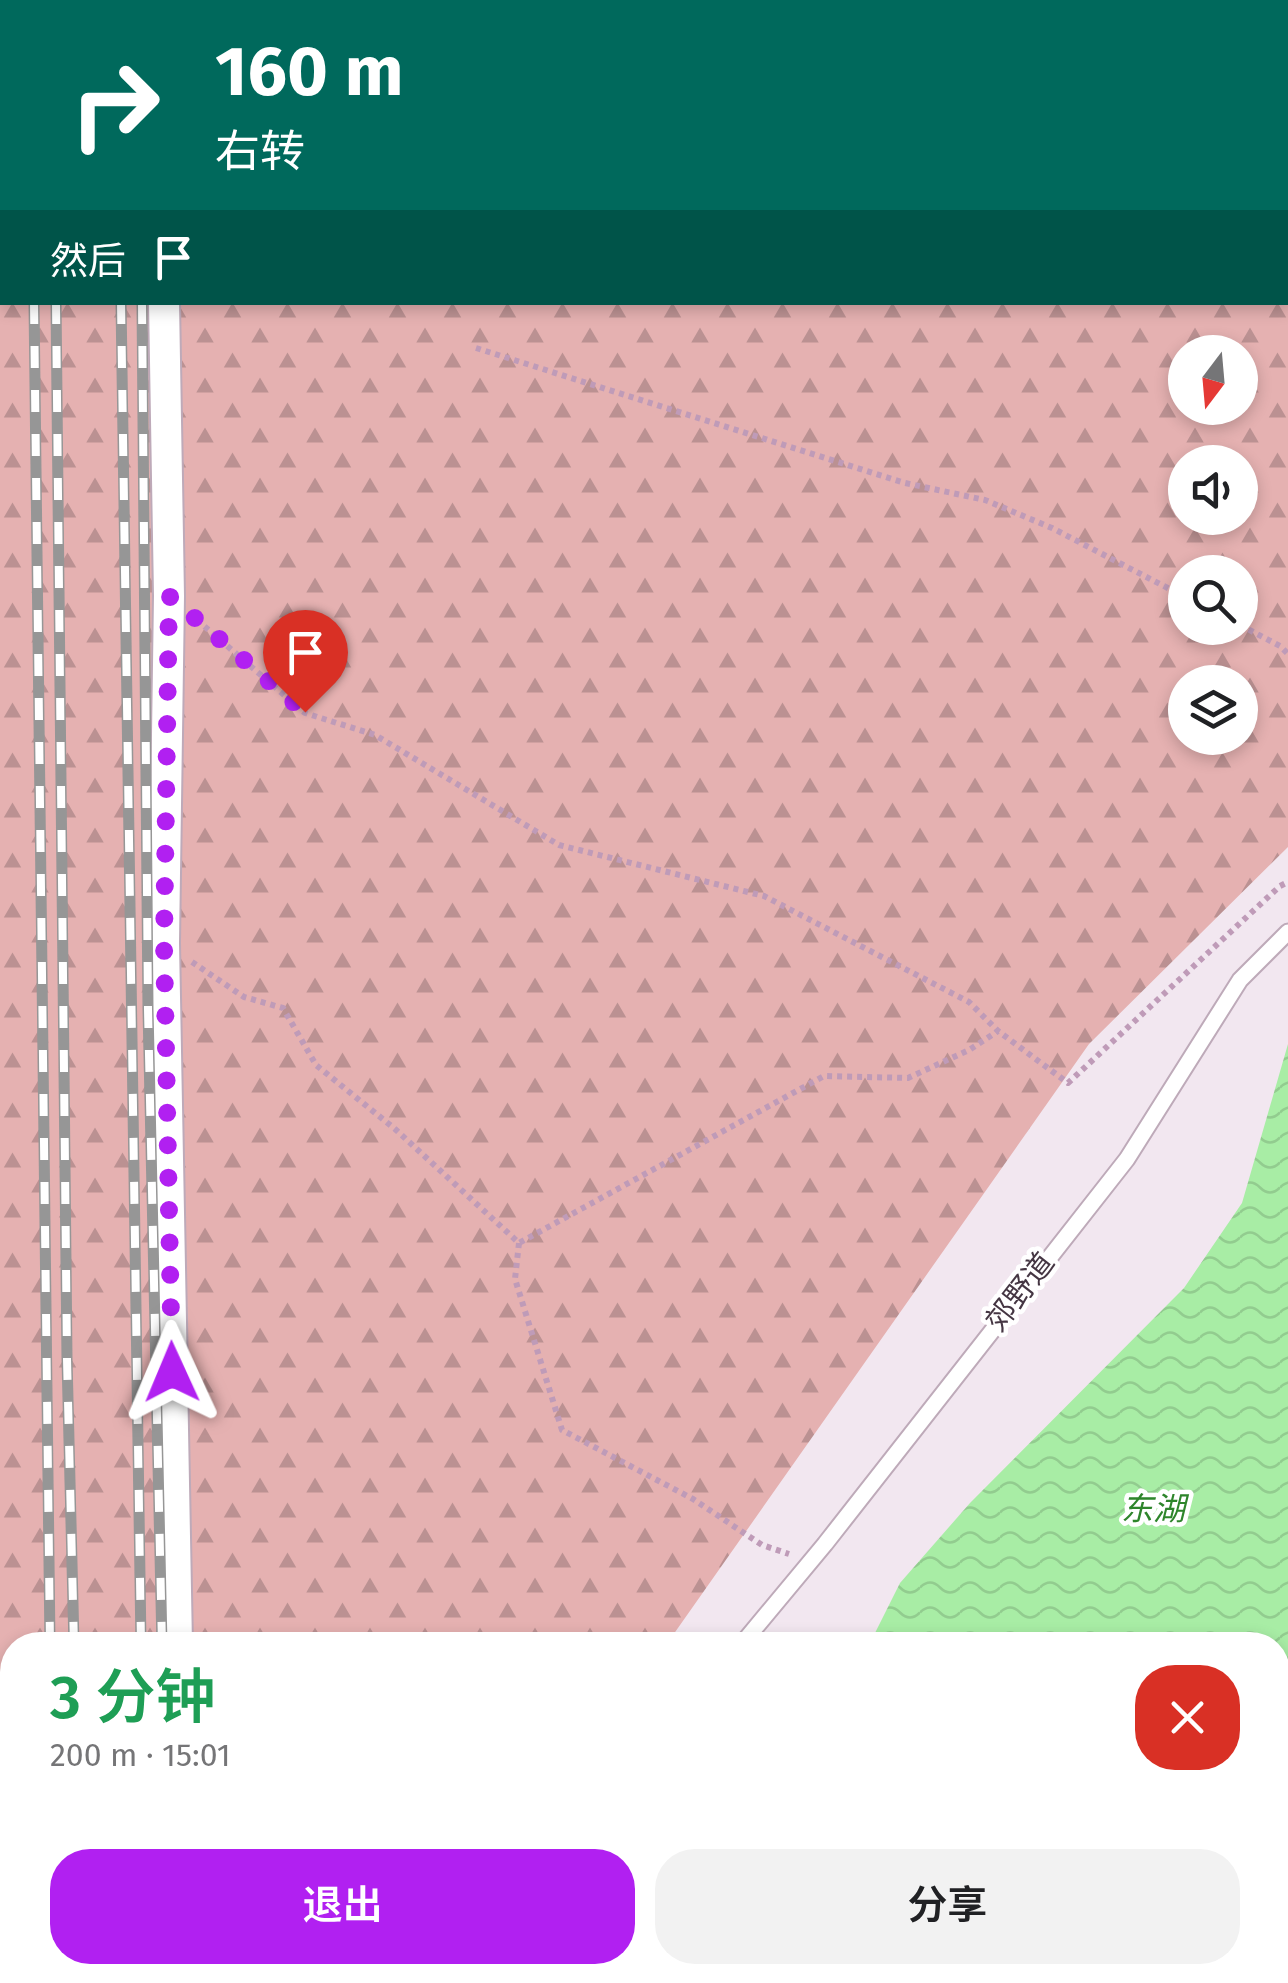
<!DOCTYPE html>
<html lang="zh">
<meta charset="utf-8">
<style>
body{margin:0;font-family:"Fira Sans","Noto Sans SC",sans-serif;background:#f2f2f2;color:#202124;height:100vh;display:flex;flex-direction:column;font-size:38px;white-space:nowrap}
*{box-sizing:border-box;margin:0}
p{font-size:32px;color:#757577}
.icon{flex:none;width:55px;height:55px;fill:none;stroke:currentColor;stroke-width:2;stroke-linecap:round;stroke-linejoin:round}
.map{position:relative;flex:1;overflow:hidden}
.panel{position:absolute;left:0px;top:1632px;width:1290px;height:352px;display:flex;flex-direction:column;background:#fff;border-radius:40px 40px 0 0;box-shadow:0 5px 15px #0003}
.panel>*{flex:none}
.banner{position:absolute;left:0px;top:0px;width:1290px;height:305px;box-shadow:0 5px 15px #0003;background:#00695c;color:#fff;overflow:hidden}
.needle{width:65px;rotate:196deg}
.fabs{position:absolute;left:1168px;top:335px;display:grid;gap:20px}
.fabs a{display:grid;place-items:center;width:90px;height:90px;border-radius:50%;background:#fff;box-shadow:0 5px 15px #0003;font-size:50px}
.pin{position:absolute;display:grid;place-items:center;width:85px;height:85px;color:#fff;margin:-102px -42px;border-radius:50% 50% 50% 0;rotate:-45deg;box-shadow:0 0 10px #0007}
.pin .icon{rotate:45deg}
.me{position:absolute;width:110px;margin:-55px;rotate:359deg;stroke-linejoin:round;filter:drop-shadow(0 0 8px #0008)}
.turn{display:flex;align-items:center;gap:35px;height:210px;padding:0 50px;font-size:45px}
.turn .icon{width:130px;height:130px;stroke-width:2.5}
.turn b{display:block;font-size:70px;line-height:85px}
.then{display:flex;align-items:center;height:95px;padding:0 50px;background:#0003;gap:20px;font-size:38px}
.round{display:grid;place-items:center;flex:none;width:105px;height:105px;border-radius:40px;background:#f2f2f2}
.summary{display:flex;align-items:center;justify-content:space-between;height:170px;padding:0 50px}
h1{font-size:60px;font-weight:600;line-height:75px;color:#1e9e55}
.button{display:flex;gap:20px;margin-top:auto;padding:20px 50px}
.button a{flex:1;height:115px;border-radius:40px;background:#b120f1;color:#fff;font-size:40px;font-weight:600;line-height:115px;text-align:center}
.button a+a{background:#f2f2f2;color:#202124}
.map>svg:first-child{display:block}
</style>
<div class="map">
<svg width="1288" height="1983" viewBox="0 0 1288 1983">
<defs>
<pattern id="forest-firs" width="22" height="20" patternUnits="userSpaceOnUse" patternTransform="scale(2.5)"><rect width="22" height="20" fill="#e5b1b1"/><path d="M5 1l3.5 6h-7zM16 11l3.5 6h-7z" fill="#bb9192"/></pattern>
<pattern id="water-waves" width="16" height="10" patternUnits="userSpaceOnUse" patternTransform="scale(2.5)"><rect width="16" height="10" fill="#a8eda5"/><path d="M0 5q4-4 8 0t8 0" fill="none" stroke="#92cc8f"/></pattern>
</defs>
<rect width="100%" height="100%" fill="#f2e7f0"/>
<path fill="url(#forest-firs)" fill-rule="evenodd" d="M0,0L236,2H2V302H1288V2L1008,0H1288V847L1089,1044L666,1645H12V1717H0ZM1185,352H1240V408H1185ZM1185,462H1240V518H1185ZM1185,572H1240V628H1185ZM1185,682H1240V738H1185Z"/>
<g fill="url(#water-waves)">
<polygon points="1288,1044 1288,1947 1278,1953 1278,1645 869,1645 900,1583 970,1503 1184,1288 1242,1203"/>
<polygon points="376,1973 376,1972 1234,1973 1221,1977 1220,1983 379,1983"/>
</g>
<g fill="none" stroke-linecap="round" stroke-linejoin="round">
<g stroke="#beaab9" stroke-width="19">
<g id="service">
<polyline points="741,1645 825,1544 1127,1159 1240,980 1288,932"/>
<polyline points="302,1972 302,1983"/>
</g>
</g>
<g stroke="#beaab9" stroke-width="34">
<g id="minor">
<polyline points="159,0 159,2"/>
<polyline points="164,302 169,596 164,943 177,1645"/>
<polyline points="182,1972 183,1983"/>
</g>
</g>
<g stroke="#bf9bb8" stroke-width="6" stroke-dasharray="5 5" stroke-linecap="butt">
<polyline points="476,348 905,483 985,500 1052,528 1185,597"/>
<polyline points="197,620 305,713 375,735 559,845 764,896 969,1002 998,1031 1068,1083 1280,886 1288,882"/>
<polyline points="1240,625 1280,646 1288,654"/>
<polyline points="192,962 244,997 283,1008 316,1065 395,1129 519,1243 824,1076 908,1078 969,1050 998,1031"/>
<polyline points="519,1243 515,1279 562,1430 693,1499 762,1545 789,1554"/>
</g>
<use href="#service" stroke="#fff" stroke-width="15"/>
<use href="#minor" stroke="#fff" stroke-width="30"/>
<g stroke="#969696" stroke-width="11">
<g id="rail">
<polyline points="28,0 28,2"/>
<polyline points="50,0 50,2"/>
<polyline points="117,0 117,2"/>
<polyline points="137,0 137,2"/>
<polyline points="34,302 50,1645"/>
<polyline points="56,302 67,1359 74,1645"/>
<polyline points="121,302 141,1645"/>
<polyline points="142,302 148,1009 162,1645"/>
<polyline points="61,1972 61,1983"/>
<polyline points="83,1972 84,1983"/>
<polyline points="168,1972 168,1983"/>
<polyline points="45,1983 45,1972"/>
<polyline points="145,1983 145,1972"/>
</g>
</g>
<use href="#rail" stroke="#fff" stroke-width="8" stroke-dasharray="22" stroke-linecap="butt"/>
</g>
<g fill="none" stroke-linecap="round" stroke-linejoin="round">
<polyline stroke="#b120f1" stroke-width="18" stroke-dasharray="0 32.4" points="172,1372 164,943 169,596 305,712"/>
</g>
<g text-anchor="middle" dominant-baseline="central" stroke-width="9" stroke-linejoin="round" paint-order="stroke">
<g font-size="30" fill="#453643" stroke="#fff">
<text transform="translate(1020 1292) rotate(-52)">郊野道</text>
</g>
<g font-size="32" font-style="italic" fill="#2e852b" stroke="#fff">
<text x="1153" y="1509">东湖</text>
</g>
</g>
</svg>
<div class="fabs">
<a><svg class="needle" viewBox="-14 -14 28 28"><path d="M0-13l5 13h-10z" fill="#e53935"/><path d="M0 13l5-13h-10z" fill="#757577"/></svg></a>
<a><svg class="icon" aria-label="sound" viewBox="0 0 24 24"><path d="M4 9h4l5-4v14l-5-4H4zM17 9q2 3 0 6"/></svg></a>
<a><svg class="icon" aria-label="search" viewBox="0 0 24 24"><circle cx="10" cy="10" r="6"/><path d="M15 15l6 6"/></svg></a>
<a><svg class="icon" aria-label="layers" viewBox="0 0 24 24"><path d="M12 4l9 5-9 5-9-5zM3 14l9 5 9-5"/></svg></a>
</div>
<div class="pin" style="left:305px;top:712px;background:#d93025"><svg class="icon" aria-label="arrive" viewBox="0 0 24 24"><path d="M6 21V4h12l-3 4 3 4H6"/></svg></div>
<svg class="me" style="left:172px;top:1372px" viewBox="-20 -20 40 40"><path d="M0-17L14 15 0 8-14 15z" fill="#b120f1" stroke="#fff" stroke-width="4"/></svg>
<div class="banner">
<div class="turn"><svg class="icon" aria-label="right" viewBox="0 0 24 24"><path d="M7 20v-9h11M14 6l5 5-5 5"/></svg><div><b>160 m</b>右转</div></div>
<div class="then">然后<svg class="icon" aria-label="arrive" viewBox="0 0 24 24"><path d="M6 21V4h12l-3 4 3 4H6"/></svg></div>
</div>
<section class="panel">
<div class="summary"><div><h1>3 分钟</h1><p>200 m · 15:01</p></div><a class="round" style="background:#d93025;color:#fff"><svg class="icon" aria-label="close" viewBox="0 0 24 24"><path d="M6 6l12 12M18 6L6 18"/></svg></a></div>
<div class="button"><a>退出</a><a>分享</a></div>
</section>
</div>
